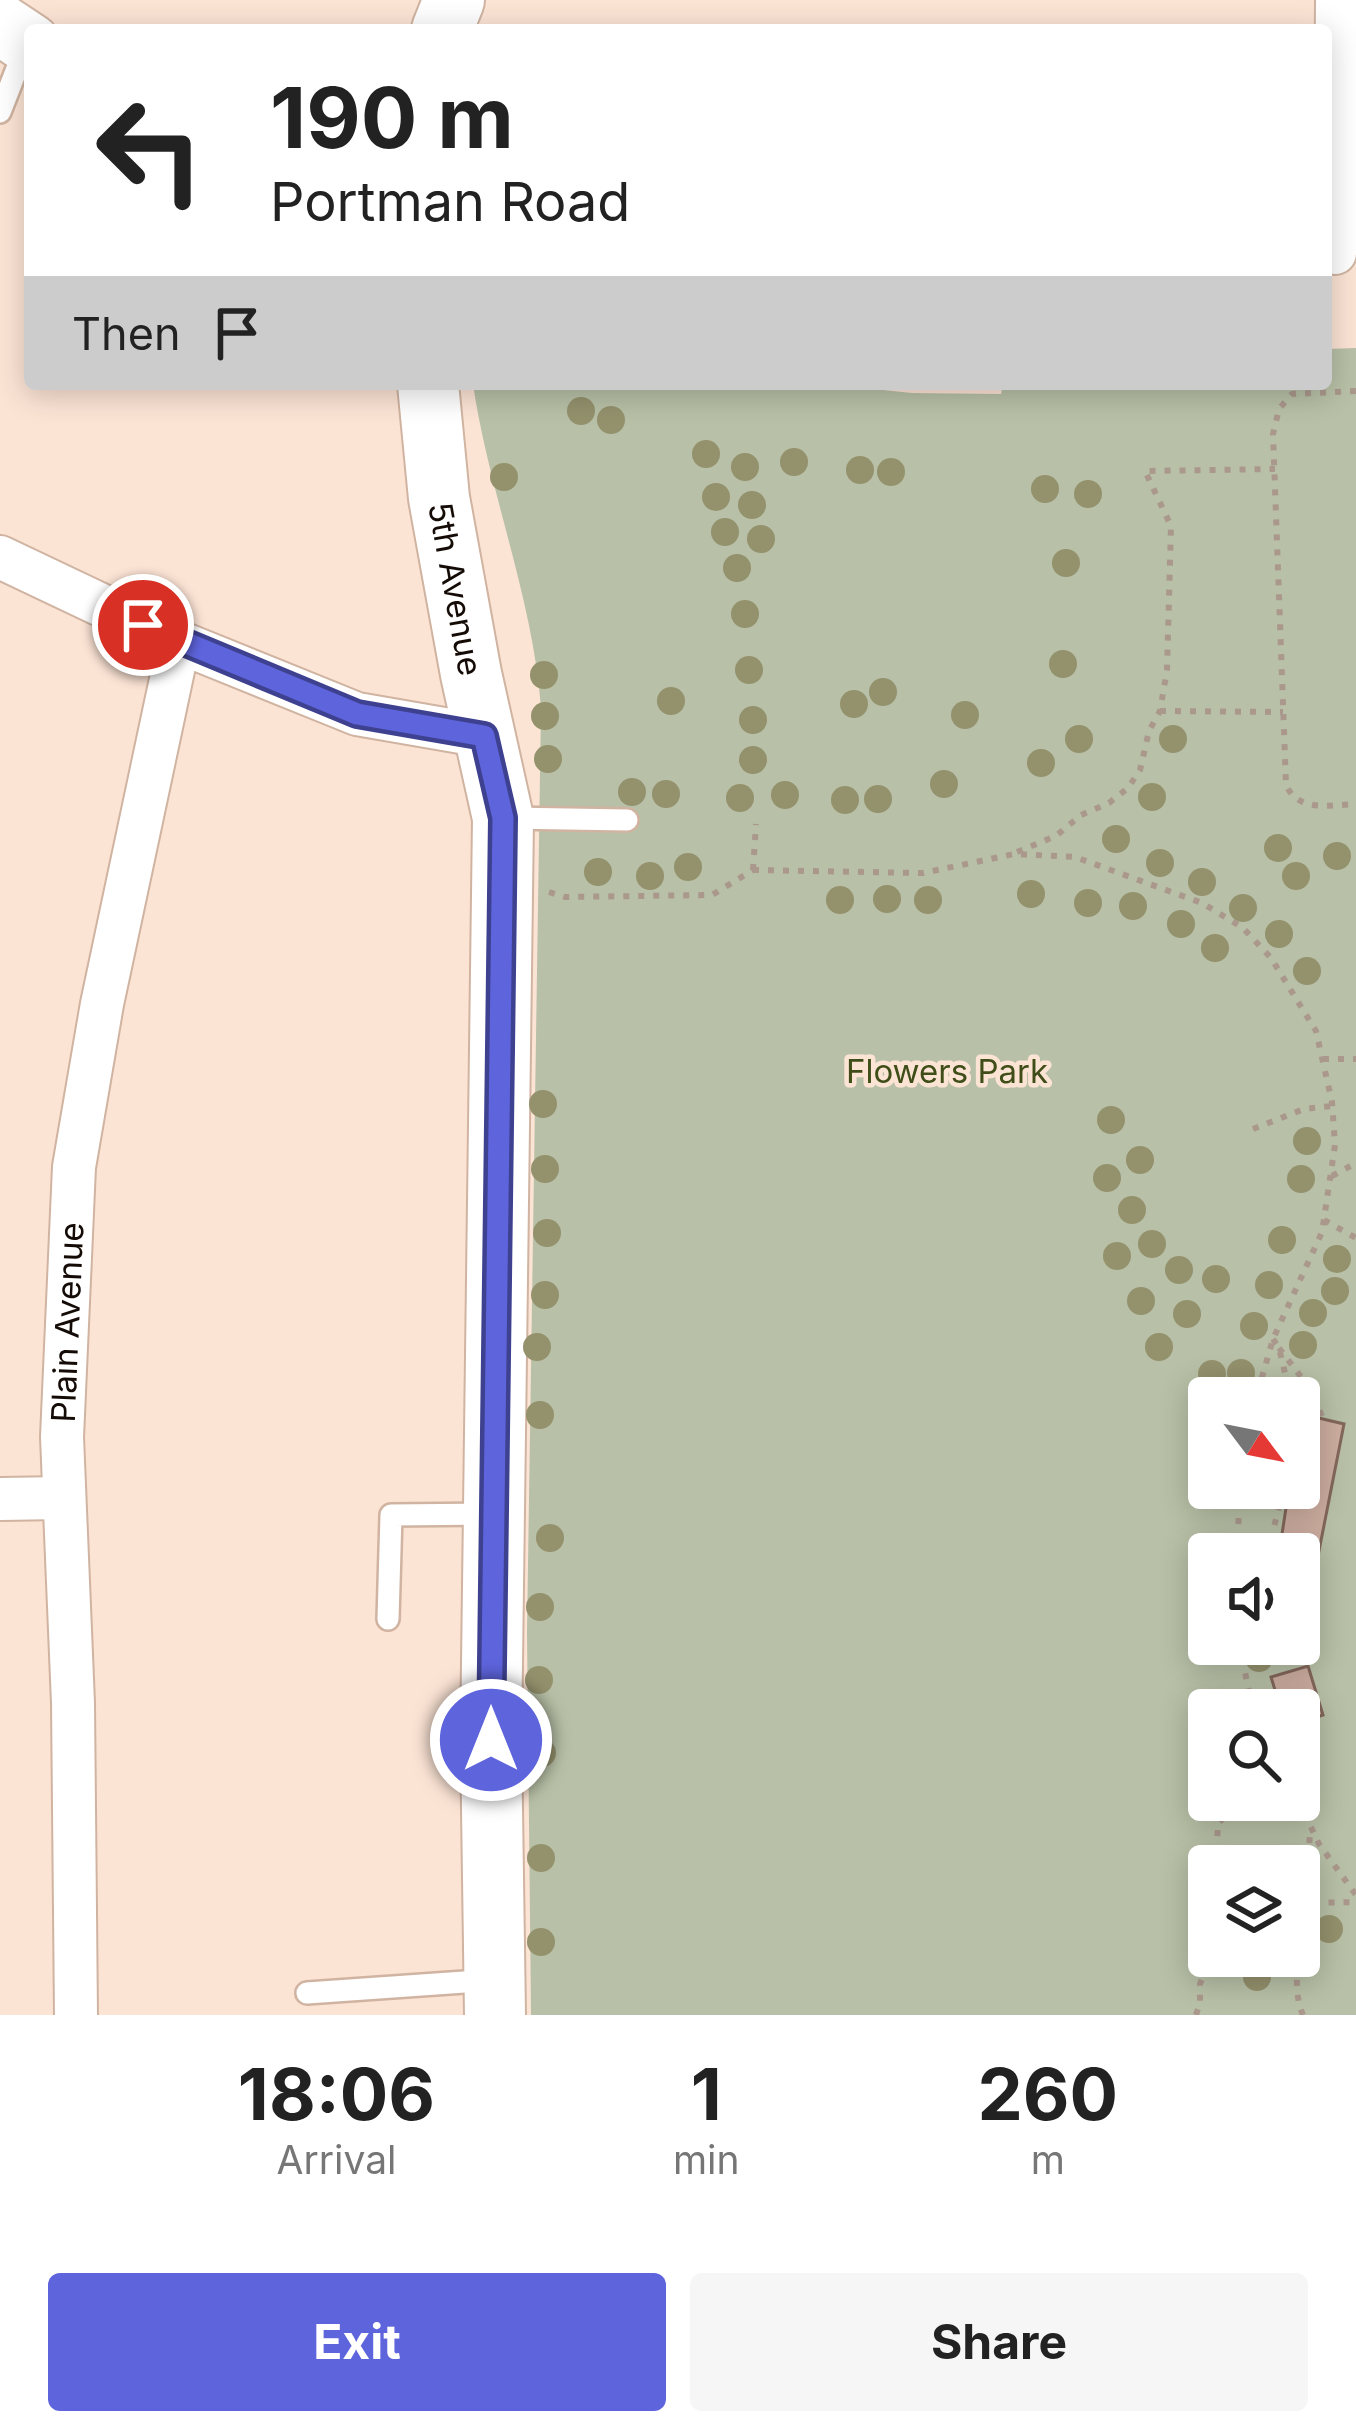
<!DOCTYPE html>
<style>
body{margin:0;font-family:Inter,sans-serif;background:#f6f6f6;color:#222;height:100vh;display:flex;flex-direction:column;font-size:45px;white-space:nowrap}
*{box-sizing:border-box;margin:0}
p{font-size:39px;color:#767676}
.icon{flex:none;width:66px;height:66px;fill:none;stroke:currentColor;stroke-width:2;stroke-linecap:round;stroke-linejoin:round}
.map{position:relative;height:2015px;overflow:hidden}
.drawer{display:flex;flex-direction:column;background:#fff;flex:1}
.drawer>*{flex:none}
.banner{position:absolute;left:24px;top:24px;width:1308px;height:366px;border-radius:12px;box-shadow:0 6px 30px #0003;background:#fff;color:#222;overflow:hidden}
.needle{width:78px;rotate:122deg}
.buttons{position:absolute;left:1188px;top:1377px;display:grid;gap:24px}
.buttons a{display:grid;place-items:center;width:132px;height:132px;border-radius:12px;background:#fff;box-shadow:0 6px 30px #0003;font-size:60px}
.pin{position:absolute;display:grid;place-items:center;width:102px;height:102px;color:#fff;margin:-51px;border:6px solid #fff;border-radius:50%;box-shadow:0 3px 12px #0007}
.me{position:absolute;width:132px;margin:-66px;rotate:0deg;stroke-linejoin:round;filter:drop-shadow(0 0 9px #0008)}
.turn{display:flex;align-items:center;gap:42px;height:252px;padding:0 48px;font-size:54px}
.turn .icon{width:156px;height:156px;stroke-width:2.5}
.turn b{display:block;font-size:84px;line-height:102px}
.then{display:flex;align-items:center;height:114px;padding:0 48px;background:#0003;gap:24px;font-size:45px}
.eta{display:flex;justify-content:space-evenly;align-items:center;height:204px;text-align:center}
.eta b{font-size:72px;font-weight:700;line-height:84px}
.primary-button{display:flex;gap:24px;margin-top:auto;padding:24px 48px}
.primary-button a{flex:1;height:138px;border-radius:12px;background:#5e64dc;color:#fff;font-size:48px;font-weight:700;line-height:138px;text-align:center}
.primary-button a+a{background:#f6f6f6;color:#222}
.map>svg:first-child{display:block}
</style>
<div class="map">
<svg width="1356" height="2015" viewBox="0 0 1356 2015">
<rect width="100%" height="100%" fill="#fce4d5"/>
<path fill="#b8c0a7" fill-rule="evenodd" d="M1356,348V2015H531L527,1631L541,708C533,598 489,493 473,384H825L912,393L1001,394L1003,384H1326V349ZM1209,1398H1299V1488H1209ZM1209,1554H1299V1644H1209ZM1209,1710H1299V1800H1209ZM1209,1866H1299V1956H1209Z"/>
<g fill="#ccad9f" stroke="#83675b" stroke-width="3">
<polygon points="1306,1415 1344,1424 1315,1571 1299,1568 1299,1554 1279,1554 1289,1488 1299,1488 1299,1447"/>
<polygon points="1308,1666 1323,1715 1299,1723 1299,1710 1281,1710 1271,1677"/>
</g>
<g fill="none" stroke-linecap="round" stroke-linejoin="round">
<g stroke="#d0b4a1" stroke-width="26">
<g id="lane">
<polyline points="0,112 27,43"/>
<polyline points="509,818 627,820"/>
<polyline points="388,1619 391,1515 492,1514"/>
<polyline points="307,1993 493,1980"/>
</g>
</g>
<g stroke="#d0b4a1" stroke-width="46">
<g id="street">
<polyline points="1335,253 1337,0"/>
<polyline points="0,557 179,642 357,714 484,736"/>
<polyline points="0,1499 63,1498"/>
<path id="s1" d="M76,2015L73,1703L62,1437L74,1167L102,1004L179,642"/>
</g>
</g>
<g stroke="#d0b4a1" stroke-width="64">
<g id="secondary">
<polyline points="0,24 30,44"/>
<polyline points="442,30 454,0"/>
<path id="s2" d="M428,384L439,498L471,674L503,818L491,1740L495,2015"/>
</g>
</g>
<g stroke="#ab988d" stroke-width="6" stroke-dasharray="6 9" stroke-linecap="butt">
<path d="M1356,391L1292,394L1279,409L1273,434L1286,785C1299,813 1330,805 1356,804"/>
<polyline points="1160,711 1283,712"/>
<polyline points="1017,852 1056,836 1081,815 1109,803 1128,788 1140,770 1149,731 1160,711 1167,670 1171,526 1145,471 1275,469"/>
<polyline points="753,870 923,873 1014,854 1075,857 1202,903 1243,928 1271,958 1316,1031 1332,1102 1335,1145 1322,1232 1273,1339 1256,1398"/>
<polyline points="753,870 756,824"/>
<polyline points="549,892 565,897 712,895 753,870"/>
<polyline points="1323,1059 1356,1059"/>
<polyline points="1253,1129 1304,1109 1332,1106"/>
<polyline points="1332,1176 1356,1163"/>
<polyline points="1324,1220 1356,1238"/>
<polyline points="1273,1339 1279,1348 1291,1398"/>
<polyline points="1279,1348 1311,1390 1323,1419"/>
<polyline points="1237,1554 1240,1488"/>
<polyline points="1267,1554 1284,1488"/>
<polyline points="1239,1644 1253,1710"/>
<polyline points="1298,1800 1319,1844 1356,1895"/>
<polyline points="1216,1866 1218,1823 1244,1800"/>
<polyline points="1307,1903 1310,1828"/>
<polyline points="1196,2015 1200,2003 1200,1984 1211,1956"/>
<path d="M1303,2015C1289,1984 1303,1936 1307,1903L1356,1902"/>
</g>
<use href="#lane" stroke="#fff" stroke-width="21"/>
<use href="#street" stroke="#fff" stroke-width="42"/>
<use href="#secondary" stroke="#fff" stroke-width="60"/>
</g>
<g fill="#94916d">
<circle cx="581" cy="411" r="14"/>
<circle cx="611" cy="420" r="14"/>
<circle cx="706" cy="454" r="14"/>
<circle cx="794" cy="462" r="14"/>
<circle cx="745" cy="467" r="14"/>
<circle cx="860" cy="470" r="14"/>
<circle cx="891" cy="472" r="14"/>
<circle cx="504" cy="477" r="14"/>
<circle cx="1045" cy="489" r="14"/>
<circle cx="1088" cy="494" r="14"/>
<circle cx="716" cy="497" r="14"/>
<circle cx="752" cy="505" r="14"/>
<circle cx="725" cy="532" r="14"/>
<circle cx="761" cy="539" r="14"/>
<circle cx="1066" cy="563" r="14"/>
<circle cx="737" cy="568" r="14"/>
<circle cx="745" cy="614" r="14"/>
<circle cx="1063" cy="664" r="14"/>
<circle cx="749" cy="670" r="14"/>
<circle cx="544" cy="675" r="14"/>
<circle cx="883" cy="692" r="14"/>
<circle cx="671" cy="701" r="14"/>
<circle cx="854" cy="704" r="14"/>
<circle cx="965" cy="715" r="14"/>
<circle cx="545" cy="716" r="14"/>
<circle cx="753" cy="720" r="14"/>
<circle cx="1079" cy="739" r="14"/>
<circle cx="1173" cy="739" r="14"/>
<circle cx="548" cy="759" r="14"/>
<circle cx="753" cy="760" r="14"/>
<circle cx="1041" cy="763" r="14"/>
<circle cx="944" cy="784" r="14"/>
<circle cx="632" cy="792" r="14"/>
<circle cx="666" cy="794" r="14"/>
<circle cx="785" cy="795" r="14"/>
<circle cx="1152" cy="797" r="14"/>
<circle cx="740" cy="798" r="14"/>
<circle cx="878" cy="799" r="14"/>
<circle cx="845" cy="800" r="14"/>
<circle cx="1116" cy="839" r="14"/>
<circle cx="1278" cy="848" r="14"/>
<circle cx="1337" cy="856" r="14"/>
<circle cx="1160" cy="863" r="14"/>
<circle cx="688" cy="867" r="14"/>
<circle cx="598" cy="872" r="14"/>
<circle cx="650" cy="876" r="14"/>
<circle cx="1296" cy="876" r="14"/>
<circle cx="1202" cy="882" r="14"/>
<circle cx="1031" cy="894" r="14"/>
<circle cx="887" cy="899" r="14"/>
<circle cx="840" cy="900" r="14"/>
<circle cx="928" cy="900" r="14"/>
<circle cx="1088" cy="903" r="14"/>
<circle cx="1133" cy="906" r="14"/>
<circle cx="1243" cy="908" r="14"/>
<circle cx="1181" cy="924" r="14"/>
<circle cx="1279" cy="934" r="14"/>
<circle cx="1215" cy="948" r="14"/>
<circle cx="1307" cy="971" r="14"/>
<circle cx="543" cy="1104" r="14"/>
<circle cx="1111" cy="1120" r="14"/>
<circle cx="1307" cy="1141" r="14"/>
<circle cx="1140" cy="1160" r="14"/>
<circle cx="545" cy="1169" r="14"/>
<circle cx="1107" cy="1178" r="14"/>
<circle cx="1301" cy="1179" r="14"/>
<circle cx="1132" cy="1210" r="14"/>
<circle cx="547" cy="1233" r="14"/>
<circle cx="1282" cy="1240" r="14"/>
<circle cx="1152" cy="1244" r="14"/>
<circle cx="1117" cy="1256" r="14"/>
<circle cx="1337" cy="1259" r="14"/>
<circle cx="1179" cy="1270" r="14"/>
<circle cx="1216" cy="1279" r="14"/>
<circle cx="1269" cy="1285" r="14"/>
<circle cx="1335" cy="1291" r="14"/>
<circle cx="545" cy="1295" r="14"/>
<circle cx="1141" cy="1301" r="14"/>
<circle cx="1313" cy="1313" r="14"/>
<circle cx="1187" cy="1314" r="14"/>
<circle cx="1254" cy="1326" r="14"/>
<circle cx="1303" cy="1345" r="14"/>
<circle cx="537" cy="1347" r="14"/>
<circle cx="1159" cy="1347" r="14"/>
<circle cx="1241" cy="1373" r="14"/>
<circle cx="1212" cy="1374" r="14"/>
<circle cx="540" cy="1415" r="14"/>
<circle cx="550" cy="1538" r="14"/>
<circle cx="540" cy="1607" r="14"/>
<circle cx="1259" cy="1658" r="14"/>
<circle cx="539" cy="1680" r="14"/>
<circle cx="542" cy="1753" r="14"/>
<circle cx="541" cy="1858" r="14"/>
<circle cx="1329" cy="1929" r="14"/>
<circle cx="541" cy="1942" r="14"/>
<circle cx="1257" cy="1977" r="14"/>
</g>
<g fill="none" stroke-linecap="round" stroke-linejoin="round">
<g stroke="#3d418f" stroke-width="30">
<polyline id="route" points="143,625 357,714 484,736 503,818 491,1740"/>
</g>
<use href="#route" stroke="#5e64dc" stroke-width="21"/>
</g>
<g text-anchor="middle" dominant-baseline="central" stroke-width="9" stroke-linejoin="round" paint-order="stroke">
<g font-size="33" fill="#150b06" stroke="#fce4d5">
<text stroke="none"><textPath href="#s2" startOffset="207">5th Avenue</textPath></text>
<text stroke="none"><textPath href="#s1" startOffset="693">Plain Avenue</textPath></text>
</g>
<g font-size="33" fill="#3f4d18" stroke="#fce4d5">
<text x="947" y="1071">Flowers Park</text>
</g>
</g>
</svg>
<div class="buttons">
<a><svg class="needle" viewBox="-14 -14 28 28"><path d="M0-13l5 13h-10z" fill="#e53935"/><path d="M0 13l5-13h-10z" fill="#767676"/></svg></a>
<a><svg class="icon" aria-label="sound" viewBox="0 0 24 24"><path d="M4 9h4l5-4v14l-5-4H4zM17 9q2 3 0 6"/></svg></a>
<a><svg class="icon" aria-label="search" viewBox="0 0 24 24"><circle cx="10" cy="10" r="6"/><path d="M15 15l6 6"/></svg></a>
<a><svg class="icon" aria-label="layers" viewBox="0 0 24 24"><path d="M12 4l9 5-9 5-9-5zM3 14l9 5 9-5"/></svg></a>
</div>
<div class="pin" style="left:143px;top:625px;background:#d93025"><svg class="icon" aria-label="arrive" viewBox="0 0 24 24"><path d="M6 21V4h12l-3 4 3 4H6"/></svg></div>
<svg class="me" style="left:491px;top:1740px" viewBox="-20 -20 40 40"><circle r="17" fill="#5e64dc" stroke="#fff" stroke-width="3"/><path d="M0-11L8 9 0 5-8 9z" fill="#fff"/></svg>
<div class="banner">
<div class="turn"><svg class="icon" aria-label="left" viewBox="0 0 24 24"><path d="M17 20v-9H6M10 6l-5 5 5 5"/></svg><div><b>190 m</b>Portman Road</div></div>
<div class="then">Then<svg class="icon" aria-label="arrive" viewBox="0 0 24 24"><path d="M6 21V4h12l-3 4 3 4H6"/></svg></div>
</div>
</div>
<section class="drawer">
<div class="eta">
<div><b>18:06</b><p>Arrival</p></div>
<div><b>1</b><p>min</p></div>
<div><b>260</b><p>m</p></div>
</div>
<div class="primary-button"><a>Exit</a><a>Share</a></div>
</section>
